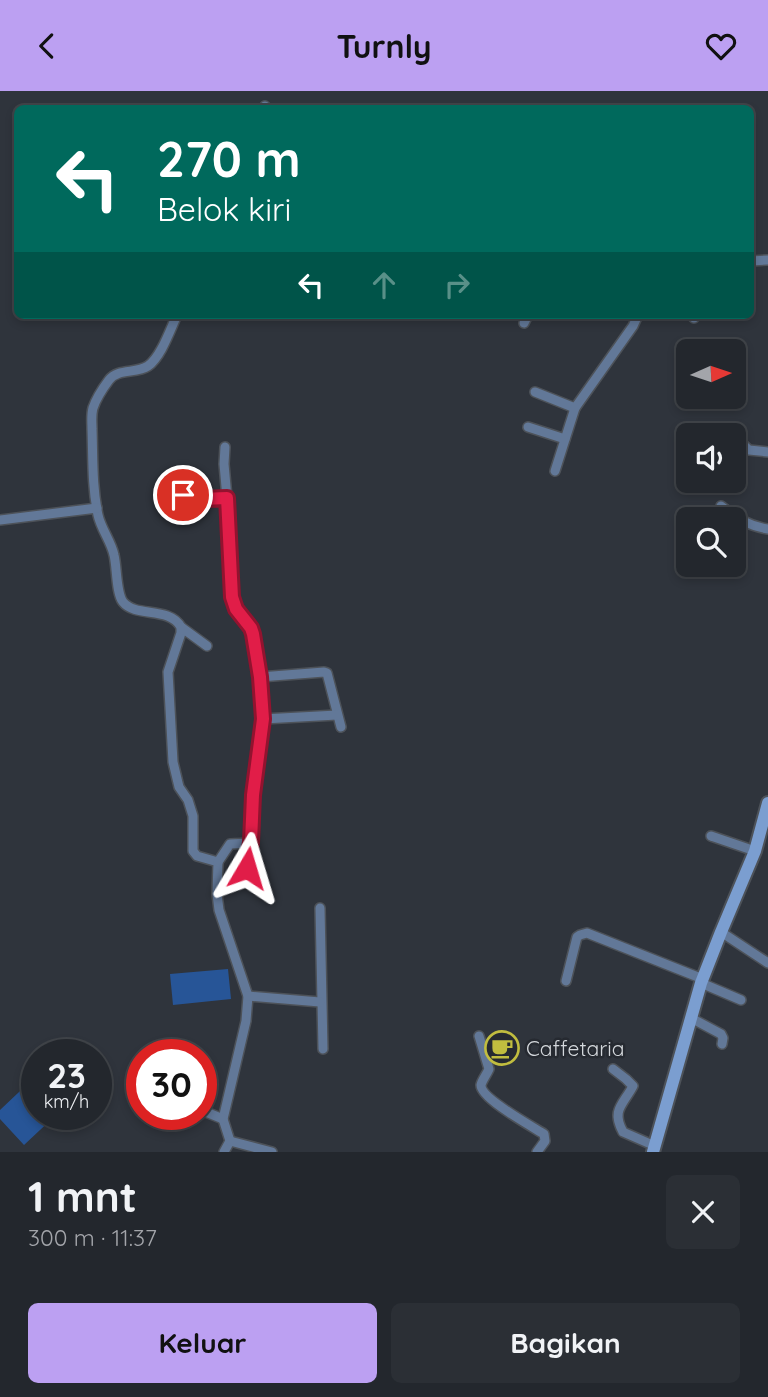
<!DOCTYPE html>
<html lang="id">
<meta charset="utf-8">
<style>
body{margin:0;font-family:Quicksand,sans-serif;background:#2b2f35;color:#f1f3f6;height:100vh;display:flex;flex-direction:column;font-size:26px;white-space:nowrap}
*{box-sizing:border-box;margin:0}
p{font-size:23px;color:#a3a5aa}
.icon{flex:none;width:38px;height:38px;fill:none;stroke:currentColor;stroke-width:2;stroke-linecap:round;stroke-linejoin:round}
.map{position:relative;height:1061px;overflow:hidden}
.sheet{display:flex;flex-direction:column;background:#23272d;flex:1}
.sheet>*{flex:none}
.top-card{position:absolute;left:14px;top:14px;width:740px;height:214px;border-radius:10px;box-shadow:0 4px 10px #0003,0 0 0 2px #404449;background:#00695c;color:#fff;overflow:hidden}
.needle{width:46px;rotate:87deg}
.controls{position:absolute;left:676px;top:248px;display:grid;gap:14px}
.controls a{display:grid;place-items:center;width:70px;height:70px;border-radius:10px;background:#23272d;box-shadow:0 4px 10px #0003,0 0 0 2px #404449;font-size:35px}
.speed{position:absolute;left:21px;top:948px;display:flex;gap:14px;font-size:35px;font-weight:700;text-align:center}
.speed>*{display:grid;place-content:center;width:91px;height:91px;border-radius:50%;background:#23272d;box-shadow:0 4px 10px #0003,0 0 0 2px #404449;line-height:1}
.speed small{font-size:18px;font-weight:400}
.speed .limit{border:10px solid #d22;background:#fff;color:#111}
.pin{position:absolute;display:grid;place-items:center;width:60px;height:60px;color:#fff;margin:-30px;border:4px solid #fff;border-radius:50%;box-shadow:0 2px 7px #0007}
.me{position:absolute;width:77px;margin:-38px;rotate:7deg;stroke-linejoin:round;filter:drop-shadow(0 0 5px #0008)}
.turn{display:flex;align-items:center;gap:24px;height:147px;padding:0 28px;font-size:32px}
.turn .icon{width:91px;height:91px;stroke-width:2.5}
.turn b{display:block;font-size:49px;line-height:60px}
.lanes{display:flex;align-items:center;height:66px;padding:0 28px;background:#0003;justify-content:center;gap:35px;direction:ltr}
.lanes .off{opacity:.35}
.round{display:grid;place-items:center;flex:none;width:74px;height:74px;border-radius:10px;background:#2b2f35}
.summary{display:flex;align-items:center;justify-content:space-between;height:119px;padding:0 28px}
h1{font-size:42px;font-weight:700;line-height:52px}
.primary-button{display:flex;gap:14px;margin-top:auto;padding:14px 28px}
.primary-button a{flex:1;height:80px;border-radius:10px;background:#bca0f2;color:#111;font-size:28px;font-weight:700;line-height:80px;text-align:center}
.primary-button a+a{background:#2b2f35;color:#f1f3f6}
header{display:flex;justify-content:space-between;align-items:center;height:91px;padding:0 28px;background:#bca0f2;color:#111;font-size:32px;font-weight:700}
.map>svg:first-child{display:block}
</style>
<header><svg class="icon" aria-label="back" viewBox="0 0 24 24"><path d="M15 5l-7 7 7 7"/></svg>Turnly<svg class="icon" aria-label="heart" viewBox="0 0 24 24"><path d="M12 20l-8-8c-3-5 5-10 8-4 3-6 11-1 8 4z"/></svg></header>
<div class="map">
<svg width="768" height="1061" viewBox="0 0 768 1061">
<rect width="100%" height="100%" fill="#2f343c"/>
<g fill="#275597">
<polygon points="228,878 231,908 173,914 170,883"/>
<polygon points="37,984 37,1024 56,1024 24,1054 0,1028 0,1019"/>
</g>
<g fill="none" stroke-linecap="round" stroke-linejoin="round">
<g stroke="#4d5259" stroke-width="12">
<g id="street">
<polyline points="265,15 266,18"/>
<polyline points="751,170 768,169"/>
<path d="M177,224C170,239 161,266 148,275C136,283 118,277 109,289C103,297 96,308 93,317C91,324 92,331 92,338C93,367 92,396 98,424C101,438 111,450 114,464C117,476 116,502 123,511C136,527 169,515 181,536V542L168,581L173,671L179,696L188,709L193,725V760L197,765L218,771L217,803L219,819L248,905L246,930L223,1028L230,1050L224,1061"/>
<polyline points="691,224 694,227"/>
<polyline points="524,232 528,224"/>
<polyline points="535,301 575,317"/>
<polyline points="528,336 565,348"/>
<polyline points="737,348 749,359 768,361"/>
<polyline points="225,356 224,373 227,407 232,506 236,518 251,537 253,543 260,586 263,628 253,704 251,752 247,777"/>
<polyline points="555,380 575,317 633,235 638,224"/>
<polyline points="183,404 201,408 227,407"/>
<path d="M721,415C736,427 749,435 768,438"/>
<polyline points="0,429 97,417"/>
<polyline points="181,536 207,555"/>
<polyline points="260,586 324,581 327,582 341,636"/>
<polyline points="263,628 337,624"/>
<polyline points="711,745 755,760"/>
<polyline points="218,771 230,753 251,752"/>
<polyline points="320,817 323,958"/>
<polyline points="721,841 768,872"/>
<polyline points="566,890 577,846 580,844 587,842 703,888"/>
<polyline points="701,892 741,909"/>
<polyline points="248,905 320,911"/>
<polyline points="691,927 721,943 723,947 722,953"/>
<path d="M479,945L489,978C487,983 482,989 481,994C480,1007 533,1036 544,1043L545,1050L537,1061"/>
<path d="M613,978L626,988L633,995C623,1014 611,1019 623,1041L655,1055"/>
<polyline points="201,1019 223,1028"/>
<polyline points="230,1050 272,1061"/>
</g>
</g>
<g stroke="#4d5259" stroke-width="16">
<polyline id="secondary" points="653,1061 701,892 721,841 755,760 768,712"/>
</g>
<use href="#street" stroke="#627898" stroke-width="9"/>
<use href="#secondary" stroke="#7b9ed0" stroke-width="12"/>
</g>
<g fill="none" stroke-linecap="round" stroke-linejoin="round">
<g stroke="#92132f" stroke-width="18">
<polyline id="route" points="183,404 201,408 227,407 232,506 236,518 251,537 253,543 260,586 263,628 253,704 251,751 247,777"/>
</g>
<use href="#route" stroke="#e11d48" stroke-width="12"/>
</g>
<defs>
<g id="cafe-ring" transform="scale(1.75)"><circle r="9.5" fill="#262a31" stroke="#c1bd3f" stroke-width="1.5"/><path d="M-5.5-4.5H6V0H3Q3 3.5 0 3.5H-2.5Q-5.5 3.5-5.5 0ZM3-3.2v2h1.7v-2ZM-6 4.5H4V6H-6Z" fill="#c1bd3f"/></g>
</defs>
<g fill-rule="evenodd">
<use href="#cafe-ring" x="502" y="957"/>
</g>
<g text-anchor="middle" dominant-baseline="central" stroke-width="5" stroke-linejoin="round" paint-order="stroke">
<g font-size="21" fill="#d4d8dc" stroke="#262a31" text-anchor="start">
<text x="526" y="957">Caffetaria</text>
</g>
</g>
</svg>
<div class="controls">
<a><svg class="needle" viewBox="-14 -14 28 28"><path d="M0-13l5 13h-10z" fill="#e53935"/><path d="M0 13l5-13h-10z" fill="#a3a5aa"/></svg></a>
<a><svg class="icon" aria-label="sound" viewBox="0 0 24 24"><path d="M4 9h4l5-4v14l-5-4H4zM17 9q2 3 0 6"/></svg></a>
<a><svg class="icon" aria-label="search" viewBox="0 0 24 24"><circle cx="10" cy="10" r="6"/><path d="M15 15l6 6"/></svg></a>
</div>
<div class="speed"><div>23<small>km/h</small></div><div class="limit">30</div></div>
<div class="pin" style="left:183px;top:404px;background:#d93025"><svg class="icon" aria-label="arrive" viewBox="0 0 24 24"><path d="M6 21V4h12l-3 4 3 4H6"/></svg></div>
<svg class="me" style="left:247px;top:777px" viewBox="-20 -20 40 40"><path d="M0-17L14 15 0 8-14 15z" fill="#e11d48" stroke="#fff" stroke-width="4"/></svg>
<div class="top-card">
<div class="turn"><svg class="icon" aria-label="left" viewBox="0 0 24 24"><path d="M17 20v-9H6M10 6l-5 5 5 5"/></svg><div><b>270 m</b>Belok kiri</div></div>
<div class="lanes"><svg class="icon" aria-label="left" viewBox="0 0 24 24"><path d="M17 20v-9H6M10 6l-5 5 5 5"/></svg><svg class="icon off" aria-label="ahead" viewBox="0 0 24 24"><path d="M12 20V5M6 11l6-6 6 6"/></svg><svg class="icon off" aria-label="right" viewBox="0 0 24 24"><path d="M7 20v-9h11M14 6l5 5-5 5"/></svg></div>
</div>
</div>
<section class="sheet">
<div class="summary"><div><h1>1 mnt</h1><p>300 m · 11:37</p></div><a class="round"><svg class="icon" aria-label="close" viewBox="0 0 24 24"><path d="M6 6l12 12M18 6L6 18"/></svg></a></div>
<div class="primary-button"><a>Keluar</a><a>Bagikan</a></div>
</section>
